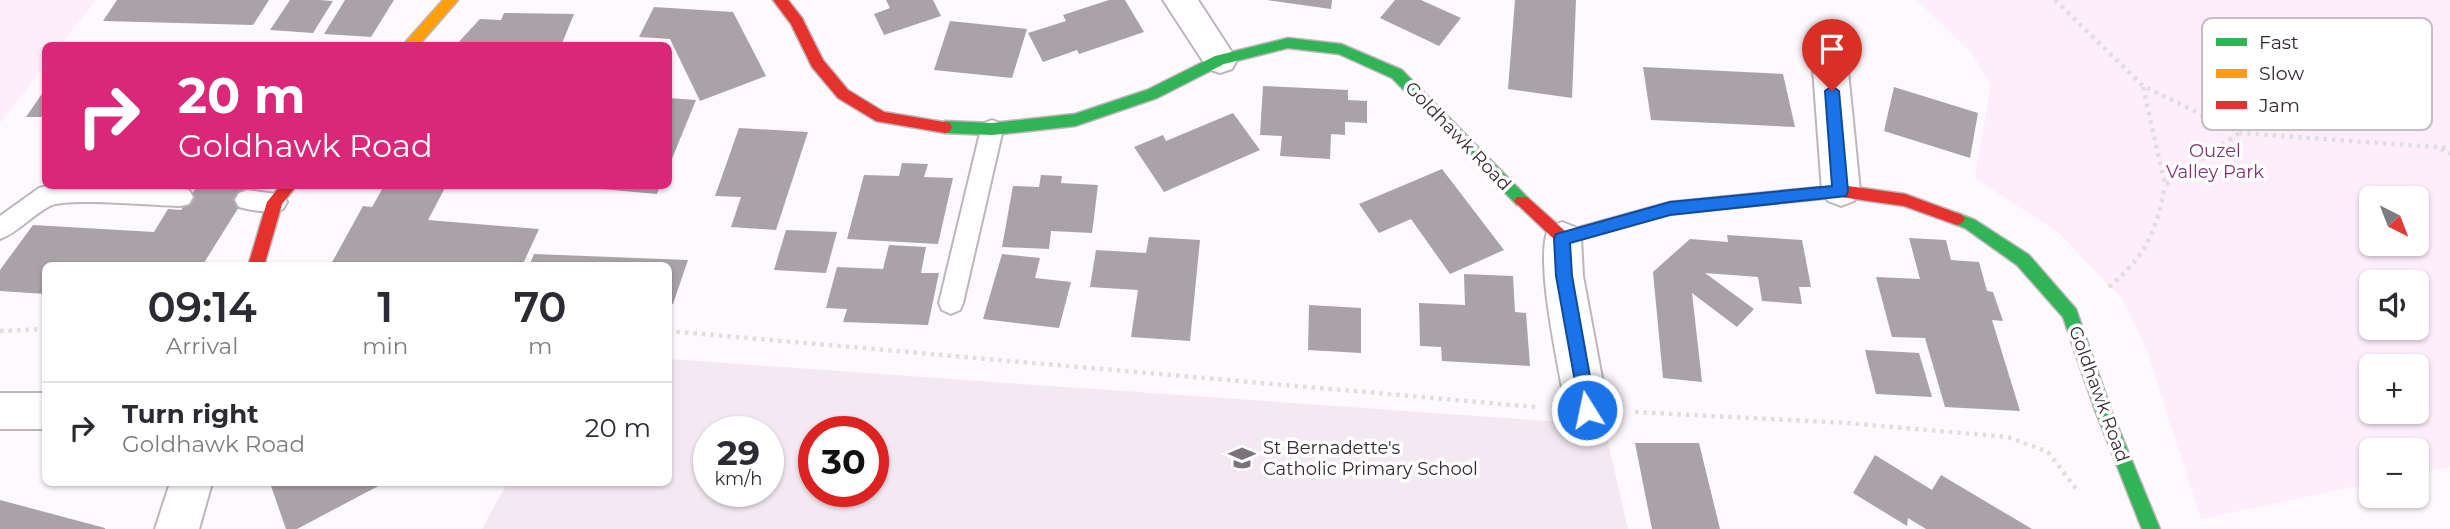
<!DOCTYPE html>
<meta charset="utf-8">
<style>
body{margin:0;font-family:Montserrat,sans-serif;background:#f2f2f3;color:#2b2b33;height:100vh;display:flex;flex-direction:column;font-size:26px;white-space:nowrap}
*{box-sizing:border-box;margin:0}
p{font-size:23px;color:#7c7c81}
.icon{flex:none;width:38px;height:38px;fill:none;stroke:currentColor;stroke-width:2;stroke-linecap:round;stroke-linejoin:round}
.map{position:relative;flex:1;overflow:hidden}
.drawer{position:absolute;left:42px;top:262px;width:630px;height:224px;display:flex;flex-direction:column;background:#fff;border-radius:10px;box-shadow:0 2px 5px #0004}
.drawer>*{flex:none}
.guide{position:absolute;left:42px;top:42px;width:630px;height:147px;border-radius:10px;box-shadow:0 2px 5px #0004;background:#db2777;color:#fff;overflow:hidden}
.needle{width:46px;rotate:138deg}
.buttons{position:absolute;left:2359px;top:186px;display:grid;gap:14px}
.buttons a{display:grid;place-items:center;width:70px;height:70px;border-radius:10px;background:#fff;box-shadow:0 2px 5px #0004;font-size:35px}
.speed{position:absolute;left:693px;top:416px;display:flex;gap:14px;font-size:35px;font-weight:700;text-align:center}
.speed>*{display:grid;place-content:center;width:91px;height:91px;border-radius:50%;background:#fff;box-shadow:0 2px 5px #0004;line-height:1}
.speed small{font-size:18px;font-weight:400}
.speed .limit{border:10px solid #d22;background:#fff;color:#111}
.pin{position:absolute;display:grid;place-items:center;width:60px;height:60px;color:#fff;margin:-72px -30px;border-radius:50% 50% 50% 0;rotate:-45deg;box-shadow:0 0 7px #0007}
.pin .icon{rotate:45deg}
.me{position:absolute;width:77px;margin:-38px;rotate:350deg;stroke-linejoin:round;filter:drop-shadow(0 0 5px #0008)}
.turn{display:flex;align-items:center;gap:24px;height:147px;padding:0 21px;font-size:32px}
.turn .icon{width:91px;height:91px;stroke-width:2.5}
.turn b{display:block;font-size:49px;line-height:60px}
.eta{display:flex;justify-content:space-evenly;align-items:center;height:119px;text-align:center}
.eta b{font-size:42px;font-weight:600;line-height:49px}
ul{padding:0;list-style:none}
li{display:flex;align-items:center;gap:21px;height:91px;padding:0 21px;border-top:2px solid #e1e1e2}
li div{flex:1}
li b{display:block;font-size:26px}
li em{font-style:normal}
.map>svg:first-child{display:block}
</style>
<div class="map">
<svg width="2450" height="529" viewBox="0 0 2450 529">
<rect width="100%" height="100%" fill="#fef9fd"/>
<path fill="#f4e9f2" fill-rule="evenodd" d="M669,359L1604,425L1628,529H482L507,483H668ZM709,432H768V492H709ZM814,432H873V492H814Z"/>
<g fill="#feedfb" fill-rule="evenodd">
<polygon points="0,0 96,0 60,45 46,46 45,65 0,123"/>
<path d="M1917,0H2450V467L2417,474V450H2371V483L2201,519L2147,350L2123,300L2059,233L1975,178L1991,85L1973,55ZM2371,198H2417V243H2371ZM2371,282H2417V327H2371ZM2371,366H2417V411H2371Z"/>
</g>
<g fill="#a9a2a7">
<polygon points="117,0 269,0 253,25 103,21"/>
<polygon points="290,0 319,0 333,1 313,33 270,30"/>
<polygon points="345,0 394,0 371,37 324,34"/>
<polygon points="886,0 933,0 941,16 884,35 874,14 890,8"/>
<polygon points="1109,0 1125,0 1144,32 1079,54 1077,50 1043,62 1028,33 1066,21 1063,15"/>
<polygon points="1267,0 1332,0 1331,9"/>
<polygon points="1395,0 1421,0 1461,18 1439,46 1380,18"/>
<polygon points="1515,0 1576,0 1572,98 1508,89"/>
<polygon points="654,7 733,12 766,76 700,101 670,39 639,37"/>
<polygon points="504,13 574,14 561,46 455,46 480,19 501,20"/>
<polygon points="950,21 1027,29 1012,78 934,70"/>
<polygon points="1643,67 1783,74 1795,127 1651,120"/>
<polygon points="1263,86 1348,90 1348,100 1367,101 1367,123 1345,122 1345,135 1331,134 1330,159 1280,156 1282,136 1260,135"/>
<polygon points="1894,87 1978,113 1970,158 1884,131"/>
<polygon points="46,88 46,117 26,117"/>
<polygon points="668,98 696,100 669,166 668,166"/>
<polygon points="1233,113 1260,150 1164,192 1134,147 1163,135 1166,141"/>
<polygon points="739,128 808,132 776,230 731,227 741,197 715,196"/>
<polygon points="902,163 928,164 924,177 953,178 938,244 847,239 864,175 899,176"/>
<polygon points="1442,169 1504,250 1450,274 1411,219 1379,233 1359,204"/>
<polygon points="1041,175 1062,176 1061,183 1098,185 1092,233 1051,231 1049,249 1002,247 1013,186 1039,187"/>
<polygon points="197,186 252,186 202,266 46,266 46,294 0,291 0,270 33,225 154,232 168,209 181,210"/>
<polygon points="384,186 446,186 428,220 539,229 522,266 330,266 363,206 372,207"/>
<polygon points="568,186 660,186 657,194"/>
<polygon points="786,230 837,232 826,273 774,270"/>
<polygon points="1727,235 1802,240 1811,287 1799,287 1802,304 1762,301 1758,277 1705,273 1754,309 1737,327 1692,293 1702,382 1663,378 1653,272 1690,239 1728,242"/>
<polygon points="1149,237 1200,240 1190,341 1131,337 1138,290 1090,287 1096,250 1146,253"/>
<polygon points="1909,238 1946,240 1951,260 1979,262 1987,291 1993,292 2003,321 1992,320 2020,411 1945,407 1925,338 1892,337 1876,277 1920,279"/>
<polygon points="889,245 926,247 921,273 939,273 928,325 843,322 847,309 826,308 837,267 883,269"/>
<polygon points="534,254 688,260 673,304 668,303 668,266 529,266"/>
<polygon points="1002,254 1040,258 1035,278 1071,282 1059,328 983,319"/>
<polygon points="1464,274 1513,276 1515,312 1526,313 1530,366 1442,361 1441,347 1420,346 1419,303 1465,305"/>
<polygon points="1309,305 1361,308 1361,353 1308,350"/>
<polygon points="1865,350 1919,353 1932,397 1876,394"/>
<polygon points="1635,443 1699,443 1720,529 1652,529"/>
<polygon points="1875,455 1932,490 1941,475 2032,529 1926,529 1908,518 1907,526 1853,493"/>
<polygon points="270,483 384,483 297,529 286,529"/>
<polygon points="0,500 105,528 105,529 0,529"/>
</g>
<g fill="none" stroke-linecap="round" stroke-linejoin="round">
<g stroke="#beb5bc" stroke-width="4">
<g id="lane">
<polygon points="992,120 1000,123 1003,129 963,303 960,310 951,314 942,310 939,303 981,129 984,123"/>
<path d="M47,186L181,188L189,190L193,197L189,204L181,206C158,206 66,197 50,206C32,215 19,232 0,239V216L39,188Z"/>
<path d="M247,190L283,195L287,202L283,209C270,213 252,211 239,207L235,200L239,193Z"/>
</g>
</g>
<g stroke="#beb5bc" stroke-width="4">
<g id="street">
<polygon points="1163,0 1198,0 1237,60 1232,69 1220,73 1208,69"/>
<polygon points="1828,28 1840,32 1845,41 1860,191 1854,201 1841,206 1828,201 1822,191 1811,41 1816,32"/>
<path d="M1562,222L1575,227L1581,238L1583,276L1608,410L1602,423L1587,428L1572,423L1566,410C1560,371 1533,258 1549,227Z"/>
<rect x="0" y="393" width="46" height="36"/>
<polygon points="170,483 212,483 199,529 155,529"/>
</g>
</g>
<g stroke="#beb5bc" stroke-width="3">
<g id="fast">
<polygon points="1288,38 1341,44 1402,70 1527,197 1530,201 1527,205 1517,205 1392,78 1339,54 1288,48 1224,64 1157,98 1075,126 992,135 945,133 938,127 945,121 992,123 1075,114 1147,90 1215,56"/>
<polygon points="1957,213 1975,220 2029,255 2076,309 2111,410 2160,529 2142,529 2095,410 2063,317 2017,265 1965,228 1952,223 1949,219 1952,215"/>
</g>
</g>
<g stroke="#beb5bc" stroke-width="3">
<polygon id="slow" points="443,0 458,0 418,46 402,46"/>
</g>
<g stroke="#beb5bc" stroke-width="3">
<g id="jam">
<polygon points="773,0 788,0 802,18 823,60 848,90 884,112 950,123 952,127 950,131 945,133 876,121 838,98 812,67 791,24"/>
<polygon points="1841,185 1905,194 1962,215 1965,219 1962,223 1957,225 1904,206 1841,197 1670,214 1562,244 1557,242 1514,201 1517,197 1527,197 1565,231 1670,202"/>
<polygon points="280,186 296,186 282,204 264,266 248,266 267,202"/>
</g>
</g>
<g stroke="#e0dedf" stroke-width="4.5" stroke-dasharray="3.5 5" stroke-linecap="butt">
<polyline points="2055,0 2143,86 2240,133 2450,148"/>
<polyline points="2143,87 2165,185 2239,133"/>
<polyline points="2441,149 2450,154"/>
<path d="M2109,287C2146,255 2156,233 2165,185"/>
<polyline points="0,331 46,329"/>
<polyline points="668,331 1536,407"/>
<polyline points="1635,412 1847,423 2008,437 2048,452 2077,490"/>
</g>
<use href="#lane" fill="#fffeff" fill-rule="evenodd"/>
<use href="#street" fill="#fffeff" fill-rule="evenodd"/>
<use href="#fast" fill="#30b455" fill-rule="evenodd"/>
<use href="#slow" fill="#ff9f0a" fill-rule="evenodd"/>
<use href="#jam" fill="#e5322d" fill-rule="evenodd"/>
</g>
<polygon fill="#1a73e8" stroke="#114b97" stroke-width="2" points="1832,86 1839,91 1848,191 1846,196 1670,215 1570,243 1572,276 1596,410 1593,415 1587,417 1581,415 1556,276 1554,239 1556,234 1670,202 1832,186 1825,91"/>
<defs>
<g id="school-bare" transform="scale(2.1)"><path d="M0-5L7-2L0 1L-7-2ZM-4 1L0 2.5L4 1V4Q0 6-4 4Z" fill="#7c727a" stroke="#fff" stroke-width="2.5" paint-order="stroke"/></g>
</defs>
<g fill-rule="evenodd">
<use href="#school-bare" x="1242" y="458"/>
</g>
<g text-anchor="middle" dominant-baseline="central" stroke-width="7" stroke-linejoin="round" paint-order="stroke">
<g font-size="18" fill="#362a34" stroke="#fff">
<text transform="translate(1458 136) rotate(46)">Goldhawk Road</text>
<text transform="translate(2099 394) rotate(70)">Goldhawk Road</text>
</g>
<g font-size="18" fill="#813276" stroke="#fff">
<text x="2215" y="151">Ouzel<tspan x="2215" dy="21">Valley Park</tspan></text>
</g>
<g font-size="18" fill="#362a34" stroke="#fff" text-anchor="start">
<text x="1263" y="448">St Bernadette's<tspan x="1263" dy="21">Catholic Primary School</tspan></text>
</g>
</g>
<rect x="2202" y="18" width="230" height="112" rx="10" fill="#fff" stroke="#c3bfc2" stroke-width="2"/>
<rect x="2216" y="38" width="31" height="8" fill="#30b455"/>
<rect x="2216" y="69" width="31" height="9" fill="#ff9f0a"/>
<rect x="2216" y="101" width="31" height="8" fill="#e5322d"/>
<g font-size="19" fill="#362a34">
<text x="2259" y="49">Fast</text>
<text x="2259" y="80">Slow</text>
<text x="2259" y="112">Jam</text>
</g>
</svg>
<div class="buttons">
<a><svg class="needle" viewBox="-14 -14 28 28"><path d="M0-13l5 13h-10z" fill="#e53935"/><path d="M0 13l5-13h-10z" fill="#7c7c81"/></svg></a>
<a><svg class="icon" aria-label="sound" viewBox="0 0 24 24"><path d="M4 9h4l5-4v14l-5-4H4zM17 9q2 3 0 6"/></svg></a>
<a>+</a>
<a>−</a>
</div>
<div class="speed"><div>29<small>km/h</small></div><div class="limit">30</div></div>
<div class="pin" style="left:1832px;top:91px;background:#d93025"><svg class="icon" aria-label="arrive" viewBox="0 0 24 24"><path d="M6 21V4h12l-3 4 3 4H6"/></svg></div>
<svg class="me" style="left:1587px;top:410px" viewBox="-20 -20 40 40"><circle r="17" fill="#1a73e8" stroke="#fff" stroke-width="3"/><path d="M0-11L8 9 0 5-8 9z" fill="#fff"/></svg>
<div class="guide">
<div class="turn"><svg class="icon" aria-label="right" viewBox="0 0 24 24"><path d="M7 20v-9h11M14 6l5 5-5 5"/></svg><div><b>20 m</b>Goldhawk Road</div></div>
</div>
<section class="drawer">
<div class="eta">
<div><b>09:14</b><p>Arrival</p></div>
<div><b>1</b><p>min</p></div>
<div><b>70</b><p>m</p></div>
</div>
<ul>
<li><svg class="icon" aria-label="right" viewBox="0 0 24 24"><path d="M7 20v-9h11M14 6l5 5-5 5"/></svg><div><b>Turn right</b><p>Goldhawk Road</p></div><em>20 m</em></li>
</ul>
</section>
</div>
